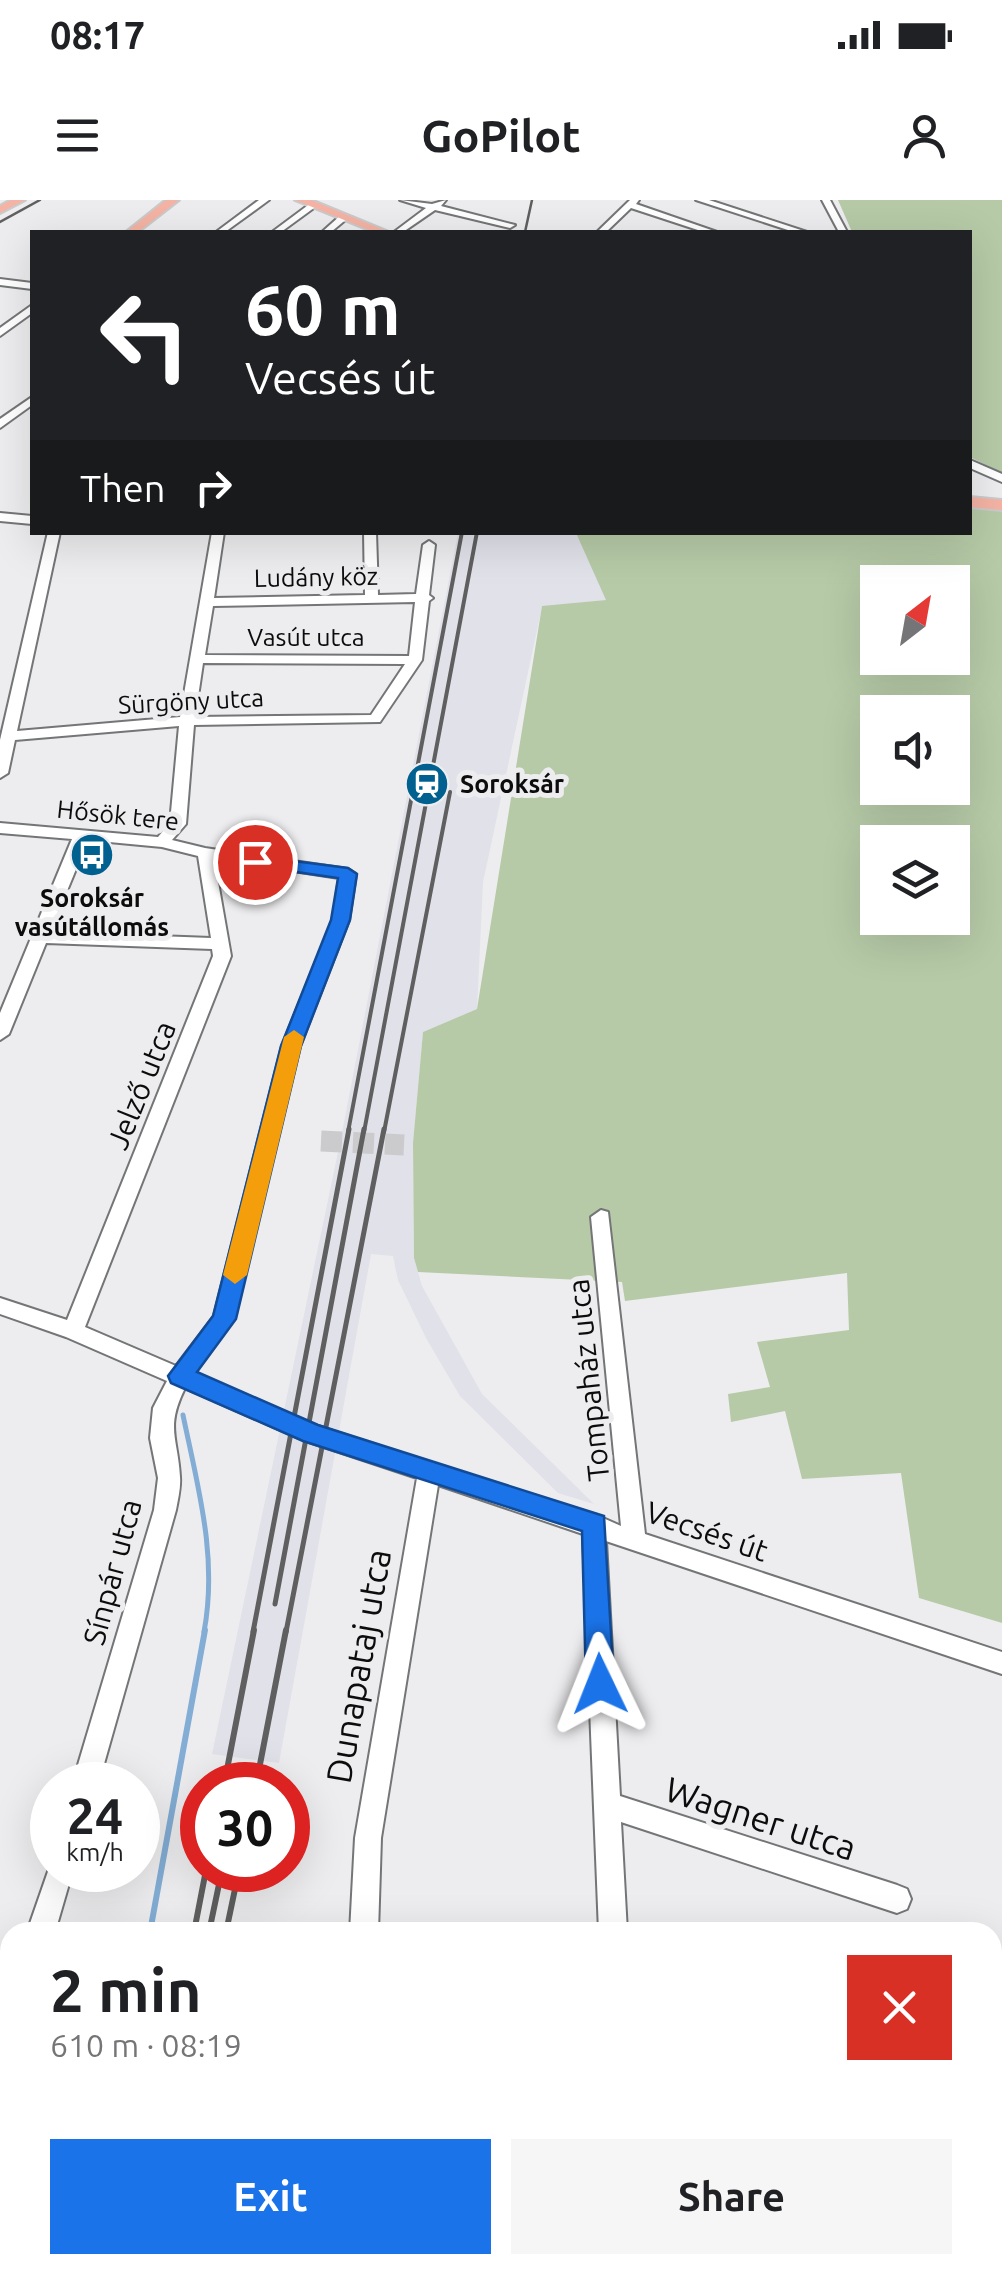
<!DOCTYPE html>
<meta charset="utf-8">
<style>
body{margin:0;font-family:Ubuntu,sans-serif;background:#f6f6f6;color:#202124;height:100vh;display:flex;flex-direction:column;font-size:38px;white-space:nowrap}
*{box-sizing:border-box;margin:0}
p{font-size:32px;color:#757577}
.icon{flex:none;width:55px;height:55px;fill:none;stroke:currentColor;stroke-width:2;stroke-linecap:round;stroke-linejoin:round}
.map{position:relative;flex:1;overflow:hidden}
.sheet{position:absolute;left:0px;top:1722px;width:1002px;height:352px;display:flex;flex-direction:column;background:#fff;border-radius:30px 30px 0 0;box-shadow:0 10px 40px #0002}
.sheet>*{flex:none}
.hud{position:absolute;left:30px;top:30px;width:942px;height:305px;border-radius:0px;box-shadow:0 10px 40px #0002;background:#202124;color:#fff;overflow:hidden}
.needle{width:65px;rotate:31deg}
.tools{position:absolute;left:860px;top:365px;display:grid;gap:20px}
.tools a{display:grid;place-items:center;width:110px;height:110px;border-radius:0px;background:#fff;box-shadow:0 10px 40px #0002;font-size:50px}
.speed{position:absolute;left:30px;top:1562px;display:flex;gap:20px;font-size:50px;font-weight:700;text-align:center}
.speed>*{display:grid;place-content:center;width:130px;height:130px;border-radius:50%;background:#fff;box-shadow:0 10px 40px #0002;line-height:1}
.speed small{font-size:25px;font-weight:400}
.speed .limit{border:15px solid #d22;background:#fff;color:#111}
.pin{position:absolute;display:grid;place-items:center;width:85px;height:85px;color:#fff;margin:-42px;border:5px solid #fff;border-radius:50%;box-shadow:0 2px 10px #0007}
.me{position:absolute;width:110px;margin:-55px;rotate:358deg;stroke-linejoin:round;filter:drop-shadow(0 0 8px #0008)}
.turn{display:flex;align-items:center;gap:35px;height:210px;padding:0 50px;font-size:45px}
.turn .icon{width:130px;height:130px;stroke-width:2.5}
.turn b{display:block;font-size:70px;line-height:85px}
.then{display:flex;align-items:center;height:95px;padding:0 50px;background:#0003;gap:20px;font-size:38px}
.round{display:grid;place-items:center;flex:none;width:105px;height:105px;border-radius:0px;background:#f6f6f6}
.summary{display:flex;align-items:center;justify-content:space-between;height:170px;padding:0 50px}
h1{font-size:60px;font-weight:700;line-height:75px}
.primary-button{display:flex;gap:20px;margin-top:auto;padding:20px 50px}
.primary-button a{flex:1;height:115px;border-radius:0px;background:#1a73e8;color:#fff;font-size:40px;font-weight:700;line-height:115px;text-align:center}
.primary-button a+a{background:#f6f6f6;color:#202124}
.status{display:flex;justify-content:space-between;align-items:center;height:70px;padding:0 50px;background:#fff;direction:ltr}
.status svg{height:28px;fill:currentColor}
header{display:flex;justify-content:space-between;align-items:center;height:130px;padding:0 50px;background:#fff;font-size:45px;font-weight:700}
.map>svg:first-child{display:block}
</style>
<div class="status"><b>08:17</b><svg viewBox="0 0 49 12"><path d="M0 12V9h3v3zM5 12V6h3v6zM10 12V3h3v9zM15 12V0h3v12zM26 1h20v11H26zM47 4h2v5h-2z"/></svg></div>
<header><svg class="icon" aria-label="menu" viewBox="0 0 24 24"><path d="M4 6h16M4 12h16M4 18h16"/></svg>GoPilot<svg class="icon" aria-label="person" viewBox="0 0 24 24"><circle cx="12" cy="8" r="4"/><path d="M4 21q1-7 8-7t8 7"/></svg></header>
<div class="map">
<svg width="1002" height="2073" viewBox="0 0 1002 2073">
<rect width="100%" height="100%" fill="#ededef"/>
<polygon fill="#e0e1e9" points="458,333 576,333 607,400 542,407 483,682 477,809 423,832 413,943 414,1058 422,1086 482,1194 594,1304 558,1293 460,1196 426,1138 398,1080 393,1056 371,1054 279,1563 212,1554 341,938"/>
<g fill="#b6caa7" fill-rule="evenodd">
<polygon points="838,0 1002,0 1002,273 970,257 970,32 852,32"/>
<path d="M970,305L1002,308V1423L919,1398L901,1273L802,1279L785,1211L731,1222L728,1194L770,1187L757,1142L849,1130L847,1073L625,1101L622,1082L418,1072L414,1058L413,943L423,832L477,809L542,406L606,400L576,333L970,332ZM878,382H952V458H878ZM878,512H952V588H878ZM878,642H952V718H878Z"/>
</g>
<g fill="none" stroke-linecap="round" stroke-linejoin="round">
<path stroke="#83add4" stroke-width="5" d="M183,1215C198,1288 218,1357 204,1432"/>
<g stroke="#83add4" stroke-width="6">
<polyline points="150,1732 205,1430"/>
<polyline points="58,2073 61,2065"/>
</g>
<polyline stroke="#cbcbcd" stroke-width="21" stroke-dasharray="21 11" stroke-linecap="butt" points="321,941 404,945"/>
<g stroke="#747576" stroke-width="4">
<g id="minor">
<polygon points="259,0 269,0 225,32 216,32"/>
<polygon points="400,0 432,4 446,0 441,6 515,25 510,28 435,10 403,32 394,32 426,8"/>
<polygon points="630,0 639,0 636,4 717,32 704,32 631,8 606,32 597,32"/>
<polygon points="696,0 709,0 807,32 794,32"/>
<polygon points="822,0 830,0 847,32 839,32"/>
<polygon points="311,3 318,5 281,32 272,32"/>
<polygon points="341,15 349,17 331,32 322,32"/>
<polygon points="0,79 32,83 32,89 0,85"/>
<polygon points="32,105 32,113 0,136 0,128"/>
<polygon points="32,197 32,205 0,228 0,219"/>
<polygon points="970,260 1002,274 1002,282 970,268"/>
<polygon points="0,313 32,316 32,324 0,321"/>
<path d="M48,332H60L17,531L180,517L212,332H224L214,398L365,395L364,332H376L378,395L416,394L423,345L429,341L435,345L429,395L433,398L429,401L422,460L380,522L194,525L186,624L172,640L205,648L348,669L356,674L349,720L300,846L234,1119L194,1173L318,1226L589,1316L594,1314L621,1326L591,1017L601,1010L608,1012L645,1334L1002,1452V1474L606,1341L620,1596L897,1685L907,1689L911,1699L907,1709L897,1713L621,1622L627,1732H599L583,1334L438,1285L381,1638L378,1732H350L355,1638L417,1278L303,1240L185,1188C165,1228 178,1238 180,1277C181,1287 178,1299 176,1310L98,1585H72L154,1310L158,1278L150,1238L153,1208L167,1181L66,1137L0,1114V1098L67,1120L213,756L212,749L46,743L9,834L0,840V813L72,639L0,633V623L158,637L170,623L179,526L15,540L8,573L0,578V540ZM415,402L409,456L205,455L213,406ZM203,463L405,464L371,515L195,517ZM88,640L162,647L198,656L211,738L50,732ZM214,659L339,678L333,720L282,846L214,1116L176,1166L85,1127L231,756Z"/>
<polygon points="52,1660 52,1670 73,1670 55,1732 27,1732"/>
<polygon points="334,2065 364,2065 365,2073 333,2073"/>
<polygon points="620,2065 650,2065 651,2073 619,2073"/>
</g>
</g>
<g stroke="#cacaca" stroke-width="4">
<g id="major">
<polygon points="11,0 25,0 0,13 0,6"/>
<polygon points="166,0 179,0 138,32 126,32"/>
<polygon points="295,0 311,0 389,32 374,32"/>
<polygon points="970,297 1002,300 1002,310 970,307"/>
</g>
</g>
<use href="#minor" fill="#fff" fill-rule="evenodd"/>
<use href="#major" fill="#f4b3a4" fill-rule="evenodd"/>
<polyline stroke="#5f5f5f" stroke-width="2.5" points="0,22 40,0"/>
<polyline stroke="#5f5f5f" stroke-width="2.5" points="525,32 532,0"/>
<g stroke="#5f5f5f" stroke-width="4">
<polyline points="348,932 462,332"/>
<polyline points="364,932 477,332"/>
<polyline points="384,932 450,592"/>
</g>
<g stroke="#5f5f5f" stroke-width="5">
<polyline points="275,1404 364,929"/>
<polyline points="253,1432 349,929"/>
<polyline points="286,1432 384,929"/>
</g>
<g stroke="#5f5f5f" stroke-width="6">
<polyline points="224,1585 254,1430"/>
<polyline points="256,1585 286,1430"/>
<polyline points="194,1732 206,1670"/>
<polyline points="209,1732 222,1670"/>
<polyline points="226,1732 239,1670"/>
<polyline points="104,2073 106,2065"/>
<polyline points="122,2073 125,2065"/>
<polyline points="143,2073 145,2065"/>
</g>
</g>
<polygon fill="#1a73e8" stroke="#114b97" stroke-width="2.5" points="255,656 348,668 357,674 350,720 301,846 236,1119 197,1172 318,1225 604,1316 614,1484 610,1493 600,1497 590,1493 586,1484 582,1331 303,1241 171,1183 168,1176 213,1116 281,846 331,720 338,678 248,665 246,662"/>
<polygon fill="#f59e0b" points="294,830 304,837 247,1075 235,1084 223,1075 284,837"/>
<defs>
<g id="station-disc" transform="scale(2.25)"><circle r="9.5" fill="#006191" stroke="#ededef"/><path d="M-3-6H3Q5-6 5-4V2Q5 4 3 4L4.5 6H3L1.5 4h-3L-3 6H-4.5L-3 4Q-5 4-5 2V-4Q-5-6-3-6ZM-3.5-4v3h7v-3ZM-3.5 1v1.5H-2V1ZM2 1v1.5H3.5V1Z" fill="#fff"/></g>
<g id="bus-disc" transform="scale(2.25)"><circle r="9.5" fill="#006191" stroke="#ededef"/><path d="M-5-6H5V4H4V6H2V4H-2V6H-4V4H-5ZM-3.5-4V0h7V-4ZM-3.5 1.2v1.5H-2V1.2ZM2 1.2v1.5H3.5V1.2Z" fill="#fff"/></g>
</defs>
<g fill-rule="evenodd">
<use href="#station-disc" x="427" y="584"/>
<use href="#bus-disc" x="92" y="655"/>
</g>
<g text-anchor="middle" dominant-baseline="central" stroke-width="10" stroke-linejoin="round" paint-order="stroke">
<g font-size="25" fill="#0c0c0c" stroke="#ededef">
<text transform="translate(316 377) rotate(-1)">Ludány köz</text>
<text x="306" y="437">Vasút utca</text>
<text transform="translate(191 501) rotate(-3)">Sürgöny utca</text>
<text transform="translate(118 615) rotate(6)">Hősök tere</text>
</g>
<g font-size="25" font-weight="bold" fill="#0c0c0c" stroke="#ededef" text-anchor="start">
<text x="460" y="584">Soroksár</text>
<text x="92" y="698" text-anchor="middle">Soroksár<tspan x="92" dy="29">vasútállomás</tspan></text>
</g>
<g font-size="30" fill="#0c0c0c" stroke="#ededef">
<text transform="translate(141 885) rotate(-68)">Jelző utca</text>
<text transform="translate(588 1180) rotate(-96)">Tompaház utca</text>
<text transform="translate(707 1331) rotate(19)">Vecsés út</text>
<text transform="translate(112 1372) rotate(-75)">Sínpár utca</text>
</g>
<g font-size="35" fill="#0c0c0c" stroke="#ededef">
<text transform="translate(358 1466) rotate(-80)">Dunapataj utca</text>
<text transform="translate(761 1618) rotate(18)">Wagner utca</text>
</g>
</g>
</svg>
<div class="tools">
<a><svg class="needle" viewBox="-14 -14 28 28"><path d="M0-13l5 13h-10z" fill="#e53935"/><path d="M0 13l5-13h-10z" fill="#757577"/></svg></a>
<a><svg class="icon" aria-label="sound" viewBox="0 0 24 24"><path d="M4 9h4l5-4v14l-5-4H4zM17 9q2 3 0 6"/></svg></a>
<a><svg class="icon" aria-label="layers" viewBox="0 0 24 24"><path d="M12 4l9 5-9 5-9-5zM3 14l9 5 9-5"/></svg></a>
</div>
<div class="speed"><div>24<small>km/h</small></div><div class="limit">30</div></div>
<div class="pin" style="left:255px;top:662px;background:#d93025"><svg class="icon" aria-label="arrive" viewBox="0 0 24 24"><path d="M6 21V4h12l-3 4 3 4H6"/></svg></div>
<svg class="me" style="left:600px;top:1484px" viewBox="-20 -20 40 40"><path d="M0-17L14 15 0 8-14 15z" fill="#1a73e8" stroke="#fff" stroke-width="4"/></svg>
<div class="hud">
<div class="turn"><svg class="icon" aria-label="left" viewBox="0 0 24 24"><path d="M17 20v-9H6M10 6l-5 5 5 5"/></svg><div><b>60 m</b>Vecsés út</div></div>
<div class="then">Then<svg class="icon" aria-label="right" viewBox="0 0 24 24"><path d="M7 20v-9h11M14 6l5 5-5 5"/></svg></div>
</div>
<section class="sheet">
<div class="summary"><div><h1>2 min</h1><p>610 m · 08:19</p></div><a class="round" style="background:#d93025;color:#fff"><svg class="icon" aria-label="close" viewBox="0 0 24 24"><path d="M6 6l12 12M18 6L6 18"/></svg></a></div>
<div class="primary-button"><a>Exit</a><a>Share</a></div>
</section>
</div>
